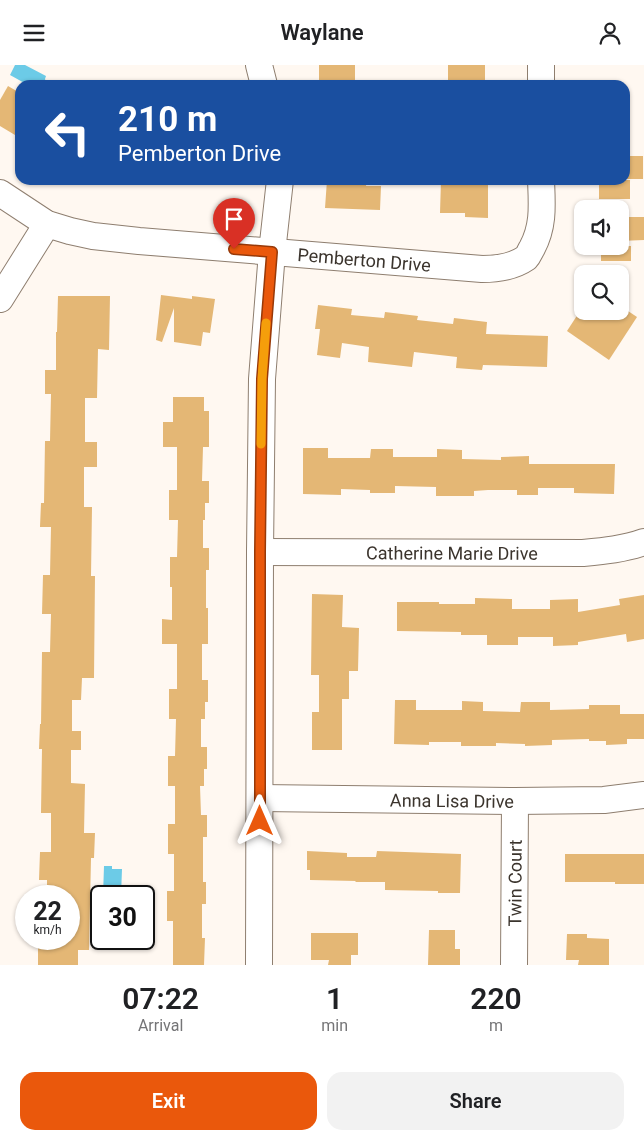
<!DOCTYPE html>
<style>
body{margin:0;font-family:Roboto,sans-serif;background:#f2f2f2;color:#202124;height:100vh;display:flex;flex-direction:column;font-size:19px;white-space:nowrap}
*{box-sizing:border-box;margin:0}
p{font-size:16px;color:#757577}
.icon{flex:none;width:28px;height:28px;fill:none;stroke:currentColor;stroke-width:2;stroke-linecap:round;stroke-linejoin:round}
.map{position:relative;height:900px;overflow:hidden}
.sheet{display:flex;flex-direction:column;background:#fff;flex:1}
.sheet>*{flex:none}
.guide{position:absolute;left:15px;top:15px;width:615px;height:105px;border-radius:15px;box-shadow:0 1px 4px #0004;background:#1a4fa0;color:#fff;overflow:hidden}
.tools{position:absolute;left:574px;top:135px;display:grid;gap:10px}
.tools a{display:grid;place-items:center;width:55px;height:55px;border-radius:10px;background:#fff;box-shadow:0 1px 4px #0004;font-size:25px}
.speed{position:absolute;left:15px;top:820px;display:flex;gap:10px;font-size:25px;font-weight:700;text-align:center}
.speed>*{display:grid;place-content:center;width:65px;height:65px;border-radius:50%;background:#fff;box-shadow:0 1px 4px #0004;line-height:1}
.speed small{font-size:12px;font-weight:400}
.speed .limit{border:2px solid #111;border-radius:8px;background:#fff;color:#111}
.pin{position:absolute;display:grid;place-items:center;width:42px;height:42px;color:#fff;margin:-51px -21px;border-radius:50% 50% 50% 0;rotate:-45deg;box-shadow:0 0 5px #0007}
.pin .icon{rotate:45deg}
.me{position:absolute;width:55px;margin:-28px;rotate:0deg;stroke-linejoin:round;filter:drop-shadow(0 0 4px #0008)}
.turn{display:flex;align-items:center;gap:18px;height:105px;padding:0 20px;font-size:22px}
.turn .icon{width:65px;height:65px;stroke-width:2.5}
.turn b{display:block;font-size:35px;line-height:42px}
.eta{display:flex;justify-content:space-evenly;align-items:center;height:85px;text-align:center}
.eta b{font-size:30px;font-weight:600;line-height:35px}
.cta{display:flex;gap:10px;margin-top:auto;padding:10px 20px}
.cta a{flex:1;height:58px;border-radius:15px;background:#ea580c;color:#fff;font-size:20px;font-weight:600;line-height:58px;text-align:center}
.cta a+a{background:#f2f2f2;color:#202124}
header{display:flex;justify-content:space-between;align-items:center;height:65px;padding:0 20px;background:#fff;font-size:22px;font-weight:600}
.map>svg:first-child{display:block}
</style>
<header><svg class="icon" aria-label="menu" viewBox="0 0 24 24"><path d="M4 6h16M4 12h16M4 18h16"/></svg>Waylane<svg class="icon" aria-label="person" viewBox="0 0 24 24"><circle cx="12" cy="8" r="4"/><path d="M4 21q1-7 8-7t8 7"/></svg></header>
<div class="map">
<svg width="644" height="900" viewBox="0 0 644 900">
<rect width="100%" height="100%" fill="#fff8f1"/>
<g fill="#6ccbe7">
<polygon points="15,0 25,0 46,11 45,14 46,17 45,20 28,20 10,10"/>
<polygon points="104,801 112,801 112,804 122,804 121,831 103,831"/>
</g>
<g fill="#e4b775">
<rect x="319" y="0" width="36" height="20"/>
<rect x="448" y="0" width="37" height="20"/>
<polygon points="8,21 20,28 20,73 0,61 0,35"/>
<rect x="625" y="91" width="18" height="23"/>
<polygon points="327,115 367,115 366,121 381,121 380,145 325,143"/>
<polygon points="441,115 484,115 483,120 488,120 488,153 465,152 465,148 440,148"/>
<rect x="599" y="115" width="31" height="19"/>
<polygon points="620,152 644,152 644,175 620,176"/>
<rect x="601" y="181" width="30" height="15"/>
<polygon points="161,230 192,234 192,231 215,234 210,268 203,267 201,281 174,277 174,243 162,277 156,275"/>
<polygon points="58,231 110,231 109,285 98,284 97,333 85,333 85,377 97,377 97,402 84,402 84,442 92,442 91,511 95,511 94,613 82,613 81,635 72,635 72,666 81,666 81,685 71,685 71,718 85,719 84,768 95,768 94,793 91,793 89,885 78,885 78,900 38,900 38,874 69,874 69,831 47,831 47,815 39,815 40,787 51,787 51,748 41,748 42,684 39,684 40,659 41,659 42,587 50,587 51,549 42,549 43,510 50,510 51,462 40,462 41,438 44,438 45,376 50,376 51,329 45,329 45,305 56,305 56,267 57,267"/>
<polygon points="318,240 352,244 351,250 384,253 385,247 418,251 417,255 453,259 454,253 487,257 486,269 548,271 547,302 483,300 482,305 456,303 457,292 414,287 412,302 368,297 369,282 342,278 340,293 317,290 320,264 315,264"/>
<polygon points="580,246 628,246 637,252 609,295 567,266"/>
<polygon points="173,332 204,332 204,346 209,346 209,382 203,382 202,416 209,416 209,438 205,438 205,455 203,455 203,483 209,483 209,505 206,505 206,543 208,543 208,579 202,579 202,615 208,615 208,637 205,637 205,654 201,654 201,682 207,682 207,704 204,704 204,721 200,721 201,750 207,750 207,772 203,772 203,817 206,817 206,839 202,839 202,873 205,873 204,900 173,900 173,856 167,856 167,826 174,826 174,789 168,789 168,759 175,759 175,721 168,721 168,691 175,691 176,654 169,654 169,624 177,624 177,579 162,579 162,554 172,555 172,522 170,522 170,492 177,492 178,455 169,455 169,425 177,425 177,382 163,382 163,357 173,357"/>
<polygon points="303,383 328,383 328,393 370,393 371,384 393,384 393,392 437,392 437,384 462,385 462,394 501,395 501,392 529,391 529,399 615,399 614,429 574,428 574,423 538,423 538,430 517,430 517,425 488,425 474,426 474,431 436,431 436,422 395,421 395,428 370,428 370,425 341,424 341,430 303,429"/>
<polygon points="312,529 343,530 342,562 359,563 358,606 349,606 349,634 342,634 342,685 312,685 312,647 319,647 319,610 311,610"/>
<polygon points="644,530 644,574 627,577 626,569 578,577 578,580 553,581 553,572 518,572 518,580 487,580 487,570 461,570 461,567 397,566 397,537 439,537 439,539 475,539 475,533 512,534 512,544 550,544 550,535 578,534 578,547 620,540 619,534"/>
<polygon points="395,635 416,635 416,645 462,645 462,636 483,637 483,646 520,647 521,637 550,637 550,645 589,644 589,640 620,640 620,649 644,649 644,674 627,674 627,679 606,680 606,676 589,676 589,674 552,675 552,680 525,681 525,679 496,678 496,681 461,681 461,677 429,677 429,680 394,679"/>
<polygon points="307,786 347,788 347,792 376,792 377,786 461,789 460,828 438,828 438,826 385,825 385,817 355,817 356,816 310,815 310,805 307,805"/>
<polygon points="565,789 644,789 644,819 615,819 615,817 565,817"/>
<polygon points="429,865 455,865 455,884 460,884 460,900 428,900"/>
<polygon points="311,868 358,868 358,890 351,890 351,900 328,900 329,895 311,895"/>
<polygon points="567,869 587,869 587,873 609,874 609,900 578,900 579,895 566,895"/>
</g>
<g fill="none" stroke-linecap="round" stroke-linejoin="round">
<g stroke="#8e7e6f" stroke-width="28">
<g id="minor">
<polyline points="259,0 264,20"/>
<polyline points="541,0 541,20"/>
<path id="s1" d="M0,128L47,159L70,166L93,171L139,176L482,204C497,204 513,202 526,193C529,190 530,186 532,183C544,161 542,140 541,115"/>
<polyline points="0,234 47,159"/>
<path id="s2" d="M260,487L583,488C604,486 625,484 644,477"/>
<path id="s3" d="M260,733L515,736L604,735L644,730"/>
<polyline points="259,900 260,487 262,314 272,187 280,115"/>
<path id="s4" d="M514,900L515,736"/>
</g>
</g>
<use href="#minor" stroke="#fff" stroke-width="26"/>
</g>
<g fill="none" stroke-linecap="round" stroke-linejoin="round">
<g stroke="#983908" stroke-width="12">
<polyline id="route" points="234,184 272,187 262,314 260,487 260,756"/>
</g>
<use href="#route" stroke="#ea580c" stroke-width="9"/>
<polyline stroke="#f59e0b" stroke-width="9" points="261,379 262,314 266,258"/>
</g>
<g text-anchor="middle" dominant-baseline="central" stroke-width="5" stroke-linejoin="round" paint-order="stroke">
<g font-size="18" fill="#3b342d" stroke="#fff">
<text stroke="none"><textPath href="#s1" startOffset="376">Pemberton Drive</textPath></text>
<text stroke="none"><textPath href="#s2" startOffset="192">Catherine Marie Drive</textPath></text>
<text stroke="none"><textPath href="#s3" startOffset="192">Anna Lisa Drive</textPath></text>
<text stroke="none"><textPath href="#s4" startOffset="82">Twin Court</textPath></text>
</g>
</g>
</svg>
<div class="tools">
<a><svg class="icon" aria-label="sound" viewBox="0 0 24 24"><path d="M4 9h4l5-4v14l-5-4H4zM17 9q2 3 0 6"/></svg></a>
<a><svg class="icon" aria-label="search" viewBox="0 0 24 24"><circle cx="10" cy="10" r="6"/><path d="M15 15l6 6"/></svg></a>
</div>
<div class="speed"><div>22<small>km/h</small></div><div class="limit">30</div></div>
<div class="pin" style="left:234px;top:184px;background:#d93025"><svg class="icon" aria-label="arrive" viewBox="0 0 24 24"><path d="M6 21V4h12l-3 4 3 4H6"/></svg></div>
<svg class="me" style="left:260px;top:756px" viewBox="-20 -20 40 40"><path d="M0-17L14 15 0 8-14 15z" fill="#ea580c" stroke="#fff" stroke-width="4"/></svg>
<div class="guide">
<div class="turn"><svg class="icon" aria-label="left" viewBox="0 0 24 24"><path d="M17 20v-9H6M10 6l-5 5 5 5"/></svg><div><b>210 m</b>Pemberton Drive</div></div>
</div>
</div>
<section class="sheet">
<div class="eta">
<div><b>07:22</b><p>Arrival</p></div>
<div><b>1</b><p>min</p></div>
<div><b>220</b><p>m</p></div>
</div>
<div class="cta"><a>Exit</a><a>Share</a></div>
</section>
